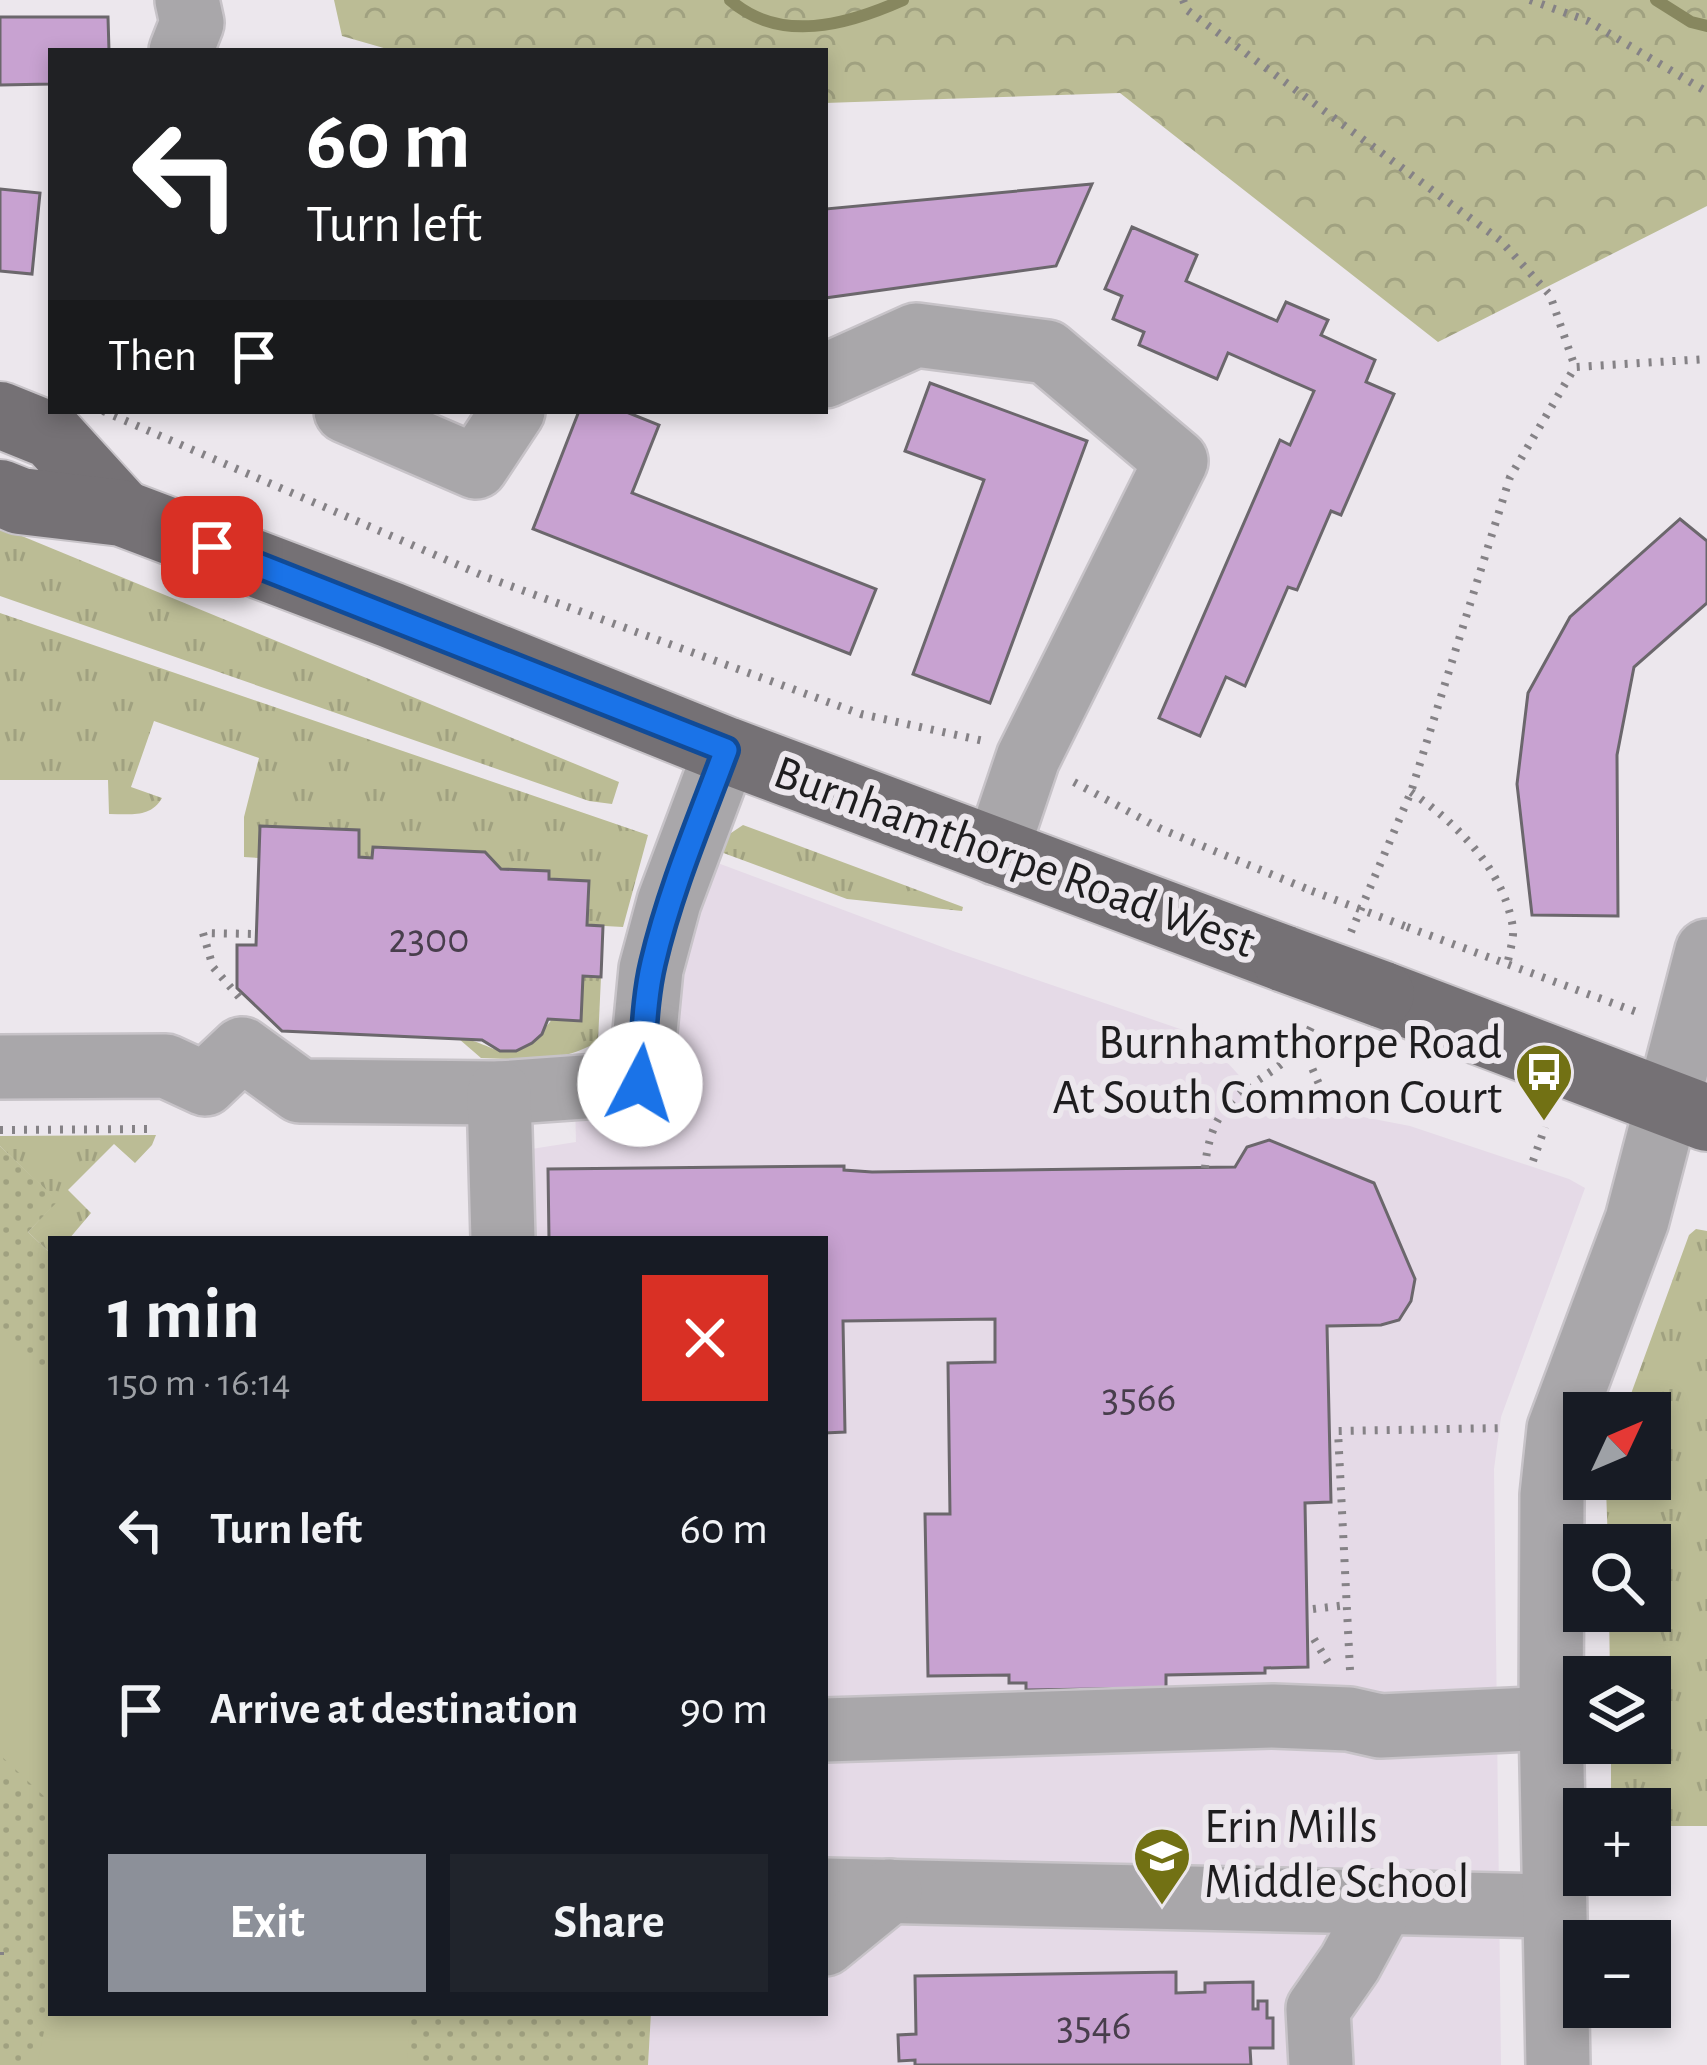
<!DOCTYPE html>
<meta charset="utf-8">
<style>
body{margin:0;font-family:"Alegreya Sans",sans-serif;background:#20242c;color:#f1f3f6;height:100vh;display:flex;flex-direction:column;font-size:45px;white-space:nowrap}
*{box-sizing:border-box;margin:0}
p{font-size:39px;color:#9ea1a6}
.icon{flex:none;width:66px;height:66px;fill:none;stroke:currentColor;stroke-width:2;stroke-linecap:round;stroke-linejoin:round}
.map{position:relative;flex:1;overflow:hidden}
.sheet{position:absolute;left:48px;top:1236px;width:780px;height:780px;display:flex;flex-direction:column;background:#171b24;border-radius:0px;box-shadow:0 6px 18px #0003}
.sheet>*{flex:none}
.top-card{position:absolute;left:48px;top:48px;width:780px;height:366px;border-radius:0px;box-shadow:0 6px 18px #0003;background:#202124;color:#fff;overflow:hidden}
.needle{width:78px;rotate:46deg}
.buttons{position:absolute;left:1563px;top:1392px;display:grid;gap:24px}
.buttons a{display:grid;place-items:center;width:108px;height:108px;border-radius:0px;background:#171b24;box-shadow:0 6px 18px #0003;font-size:60px}
.pin{position:absolute;display:grid;place-items:center;width:102px;height:102px;color:#fff;margin:-51px;border-radius:24px;box-shadow:0 6px 18px #0006}
.me{position:absolute;width:132px;margin:-66px;rotate:5deg;stroke-linejoin:round;filter:drop-shadow(0 0 9px #0008)}
.turn{display:flex;align-items:center;gap:42px;height:252px;padding:0 60px;font-size:54px}
.turn .icon{width:156px;height:156px;stroke-width:2.5}
.turn b{display:block;font-size:84px;line-height:102px}
.then{display:flex;align-items:center;height:114px;padding:0 60px;background:#0003;gap:24px;font-size:45px}
.round{display:grid;place-items:center;flex:none;width:126px;height:126px;border-radius:0px;background:#20242c}
.headline{display:flex;align-items:center;justify-content:space-between;height:204px;padding:0 60px}
h1{font-size:72px;font-weight:700;line-height:90px}
.cta{display:flex;gap:24px;margin-top:auto;padding:24px 60px}
.cta a{flex:1;height:138px;border-radius:0px;background:#8c9099;color:#fff;font-size:48px;font-weight:700;line-height:138px;text-align:center}
.cta a+a{background:#20242c;color:#f1f3f6}
ul{padding:0;list-style:none}
li{display:flex;align-items:center;gap:36px;height:180px;padding:0 60px}
li div{flex:1}
li b{display:block;font-size:45px}
li em{font-style:normal}
.map>svg:first-child{display:block}
</style>
<div class="map">
<svg width="1707" height="2065" viewBox="0 0 1707 2065">
<defs>
<pattern id="grass-tufts" width="24" height="20" patternUnits="userSpaceOnUse" patternTransform="scale(3)"><rect width="24" height="20" fill="#bbbc95"/><path d="M3 7l-1-3M5 7V3M7 7l1-3M15 17l-1-3M17 17v-4M19 17l1-3" fill="none" stroke="#a0a180"/></pattern>
<pattern id="forest-crowns" width="20" height="18" patternUnits="userSpaceOnUse" patternTransform="scale(3)"><rect width="20" height="18" fill="#bbbc95"/><path d="M2 6a3 3 0 1 1 6 0M12 15a3 3 0 1 1 6 0" fill="none" stroke="#a0a180"/></pattern>
<pattern id="park-dots" width="8" height="8" patternUnits="userSpaceOnUse" patternTransform="scale(3)"><rect width="8" height="8" fill="#bbbc95"/><path d="M2 2h.1M6 6h.1" fill="none" stroke="#a0a180" stroke-width="1.8" stroke-linecap="round"/></pattern>
</defs>
<rect width="100%" height="100%" fill="#ece7ed"/>
<polygon fill="#e5dae7" points="715,862 953,951 1183,1030 1214,1048 1259,1097 1410,1126 1569,1179 1585,1188 1501,1417 1494,1469 1501,2065 648,2065 651,2013 825,2013 825,1239 525,1239 525,1150 576,1142 575,1104"/>
<g fill="url(#grass-tufts)">
<polygon points="0,527 619,782 612,804 589,801 0,596"/>
<path d="M0,613L648,835L623,927L587,925L549,879L548,871L501,869L485,852L373,847L372,858L359,857V830L261,826L259,858L244,857V817L259,758L154,721L131,787L162,798C151,818 130,814 109,814L108,780H0Z"/>
<polygon points="743,825 963,907 962,911 847,899 718,851 728,835"/>
<path d="M583,976L601,977L598,1041C563,1064 521,1059 481,1058L459,1039C481,1040 487,1049 503,1051C536,1055 564,1000 583,976Z"/>
<polygon points="156,1135 152,1145 135,1163 114,1144 68,1190 91,1213 69,1239 51,1239 51,1254 28,1232 57,1201 0,1146 0,1136"/>
<polygon points="1696,1229 1707,1231 1707,1826 1650,1826 1650,1809 1611,1809 1611,1743 1650,1743 1650,1677 1610,1677 1609,1611 1650,1611 1650,1545 1608,1545 1606,1488 1606,1479 1650,1479 1650,1413 1624,1413 1689,1235"/>
</g>
<polygon fill="url(#forest-crowns)" points="334,0 1707,0 1707,206 1438,342 1120,93 825,103 825,51 394,51 342,36"/>
<polygon fill="url(#park-dots)" points="0,1146 58,1201 28,1232 51,1254 51,2013 651,2013 648,2065 0,2065"/>
<g fill="#bbbc95">
<polygon points="0,1330 51,1378 51,1803 0,1755"/>
<polygon points="51,1998 51,2013 410,2013 407,2065 37,2065"/>
</g>
<g fill="none" stroke-linecap="round" stroke-linejoin="round">
<g stroke="#87875f" stroke-width="12">
<path d="M730,0C780,44 847,25 903,0"/>
<polyline points="1656,0 1691,22 1707,26"/>
</g>
</g>
<g fill="#c8a2d1" stroke="#6b676c" stroke-width="3">
<polygon points="0,17 108,17 109,51 51,51 51,84 0,85"/>
<polygon points="1092,184 1056,266 825,298 825,209"/>
<polygon points="0,189 40,193 32,274 0,271"/>
<polygon points="1132,227 1197,255 1186,281 1277,321 1286,302 1328,320 1321,335 1375,360 1366,382 1394,394 1341,515 1331,511 1297,590 1288,587 1245,686 1226,677 1200,736 1159,718 1280,440 1290,445 1314,391 1228,353 1217,379 1139,345 1144,332 1113,319 1122,296 1105,289"/>
<polygon points="930,383 1087,441 990,703 913,674 984,480 905,451"/>
<polygon points="579,411 624,411 659,425 632,493 876,589 850,654 533,529"/>
<polygon points="1680,519 1707,541 1707,603 1634,667 1617,755 1618,916 1532,915 1517,784 1528,693 1570,617"/>
<polygon points="260,826 359,830 359,857 372,858 373,847 485,852 501,869 549,871 549,879 589,881 587,925 603,926 601,977 583,976 581,1021 548,1019 542,1034 532,1043 516,1051 500,1051 482,1040 282,1031 237,988 237,945 256,945"/>
<polygon points="1269,1140 1374,1183 1415,1279 1411,1301 1399,1320 1381,1325 1327,1326 1331,1502 1305,1503 1308,1667 1265,1668 1265,1673 1166,1675 1166,1688 1026,1690 1026,1683 1009,1683 1009,1675 928,1676 925,1514 950,1514 948,1363 995,1362 995,1319 843,1321 845,1432 825,1433 825,1239 549,1239 548,1169 844,1166 844,1170 872,1172 1235,1167 1247,1147"/>
<polygon points="1176,1972 1176,1993 1205,1992 1205,1983 1253,1982 1253,2009 1258,2009 1258,2001 1267,2001 1267,2018 1273,2018 1273,2048 1250,2048 1251,2065 915,2065 915,2060 899,2061 898,2035 916,2034 915,1976"/>
</g>
<g fill="none" stroke-linecap="round" stroke-linejoin="round">
<g stroke="#c7c3c8" stroke-width="68">
<g id="minor">
<polyline points="181,51 192,23 187,0"/>
<polyline points="825,376 916,335 1047,352 1176,461 1028,758 996,853"/>
<polyline points="346,411 476,467 513,411"/>
<polyline points="0,1067 166,1066 205,1084 242,1049 300,1091 499,1093 640,1083 651,969 669,902 726,750"/>
<polyline points="499,1093 503,1239"/>
<polyline points="825,1730 1273,1716 1349,1719 1380,1726 1551,1718"/>
<polyline points="825,1890 1554,1906"/>
<polyline points="825,1944 890,1891"/>
<polyline points="1321,2065 1318,2009 1350,1963 1382,1904"/>
<polyline points="1558,2065 1551,1718 1552,1495 1559,1429 1637,1220 1707,951"/>
</g>
</g>
<g stroke="#c7c3c8" stroke-width="70">
<g id="major">
<polyline points="0,415 52,436 122,513"/>
<polyline points="0,493 20,501 122,513 391,615 726,750 1285,959"/>
<polyline points="1381,994 1707,1118"/>
</g>
</g>
<g stroke="#858286" stroke-width="8" stroke-dasharray="3 9" stroke-linecap="butt">
<polyline points="1183,0 1187,10 1500,240 1550,295 1575,367"/>
<polyline points="1530,0 1588,21 1707,92"/>
<polyline points="103,411 486,577 861,714 984,741"/>
<polyline points="1074,782 1161,829 1312,891"/>
<path d="M1411,792C1456,823 1504,869 1513,928C1514,939 1509,954 1507,966"/>
<polyline points="1407,927 1642,1014"/>
<polyline points="1351,932 1411,792 1510,477 1575,367 1707,359"/>
<polyline points="239,997 213,967 203,933 256,934"/>
<polyline points="1303,1047 1325,1098"/>
<polyline points="0,1130 149,1129"/>
<polyline points="1533,1161 1545,1127"/>
<path d="M1205,1168C1213,1072 1284,1091 1313,1023"/>
<polyline points="1313,1609 1347,1605"/>
<polyline points="1314,1639 1332,1669"/>
<polyline points="1350,1670 1338,1431 1505,1428"/>
<polyline points="0,1952 0,1956"/>
</g>
<use href="#minor" stroke="#a9a7aa" stroke-width="63"/>
<use href="#major" stroke="#757175" stroke-width="66"/>
<g stroke="#c7c3c8" stroke-width="70" stroke-linecap="butt">
<polyline id="major-bridge" points="1285,959 1381,994"/>
</g>
<polyline stroke="#858286" stroke-width="8" stroke-dasharray="3 9" stroke-linecap="butt" points="1312,891 1407,927"/>
<use href="#major-bridge" stroke="#757175" stroke-width="66"/>
</g>
<g fill="none" stroke-linecap="round" stroke-linejoin="round">
<g stroke="#114b97" stroke-width="30">
<path id="route" d="M212,547L726,750C700,820 670,890 653,963C644,1001 644,1044 640,1084"/>
</g>
<use href="#route" stroke="#1a73e8" stroke-width="21"/>
</g>
<defs>
<g id="bus-pin" transform="scale(3)"><path d="M0 17L-7.5 6A9.5 9.5 0 1 1 7.5 6Z" fill="#727114" stroke="#ece7ed"/><path d="M-5-6H5V4H4V6H2V4H-2V6H-4V4H-5ZM-3.5-4V0h7V-4ZM-3.5 1.2v1.5H-2V1.2ZM2 1.2v1.5H3.5V1.2Z" fill="#fff"/></g>
<g id="school-pin" transform="scale(3)"><path d="M0 17L-7.5 6A9.5 9.5 0 1 1 7.5 6Z" fill="#727114" stroke="#ece7ed"/><path d="M0-5L7-2L0 1L-7-2ZM-4 1L0 2.5L4 1V4Q0 6-4 4Z" fill="#fff"/></g>
</defs>
<g fill-rule="evenodd">
<use href="#bus-pin" x="1544" y="1072"/>
<use href="#school-pin" x="1162" y="1856"/>
</g>
<g text-anchor="middle" dominant-baseline="central" stroke-width="12" stroke-linejoin="round" paint-order="stroke">
<g font-size="42" fill="#483e4c">
<text x="429" y="939">2300</text>
<text x="1139" y="1398">3566</text>
<text x="1094" y="2026">3546</text>
</g>
<g font-size="48" fill="#1e1d1f" stroke="#ece7ed">
<text transform="translate(1014 858) rotate(20)">Burnhamthorpe Road West</text>
</g>
<g font-size="48" fill="#1e1d1f" stroke="#ece7ed" text-anchor="end">
<text x="1502" y="1044">Burnhamthorpe Road<tspan x="1502" dy="55">At South Common Court</tspan></text>
<text x="1204" y="1828" text-anchor="start">Erin Mills<tspan x="1204" dy="55">Middle School</tspan></text>
</g>
</g>
</svg>
<div class="buttons">
<a><svg class="needle" viewBox="-14 -14 28 28"><path d="M0-13l5 13h-10z" fill="#e53935"/><path d="M0 13l5-13h-10z" fill="#9ea1a6"/></svg></a>
<a><svg class="icon" aria-label="search" viewBox="0 0 24 24"><circle cx="10" cy="10" r="6"/><path d="M15 15l6 6"/></svg></a>
<a><svg class="icon" aria-label="layers" viewBox="0 0 24 24"><path d="M12 4l9 5-9 5-9-5zM3 14l9 5 9-5"/></svg></a>
<a>+</a>
<a>−</a>
</div>
<div class="pin" style="left:212px;top:547px;background:#d93025"><svg class="icon" aria-label="arrive" viewBox="0 0 24 24"><path d="M6 21V4h12l-3 4 3 4H6"/></svg></div>
<svg class="me" style="left:640px;top:1084px" viewBox="-20 -20 40 40"><circle r="19" fill="#fff"/><path d="M0-13L10 11 0 6-10 11z" fill="#1a73e8"/></svg>
<div class="top-card">
<div class="turn"><svg class="icon" aria-label="left" viewBox="0 0 24 24"><path d="M17 20v-9H6M10 6l-5 5 5 5"/></svg><div><b>60 m</b>Turn left</div></div>
<div class="then">Then<svg class="icon" aria-label="arrive" viewBox="0 0 24 24"><path d="M6 21V4h12l-3 4 3 4H6"/></svg></div>
</div>
<section class="sheet">
<div class="headline"><div><h1>1 min</h1><p>150 m · 16:14</p></div><a class="round" style="background:#d93025;color:#fff"><svg class="icon" aria-label="close" viewBox="0 0 24 24"><path d="M6 6l12 12M18 6L6 18"/></svg></a></div>
<ul>
<li><svg class="icon" aria-label="left" viewBox="0 0 24 24"><path d="M17 20v-9H6M10 6l-5 5 5 5"/></svg><div><b>Turn left</b></div><em>60 m</em></li>
<li><svg class="icon" aria-label="arrive" viewBox="0 0 24 24"><path d="M6 21V4h12l-3 4 3 4H6"/></svg><div><b>Arrive at destination</b></div><em>90 m</em></li>
</ul>
<div class="cta"><a>Exit</a><a>Share</a></div>
</section>
</div>
